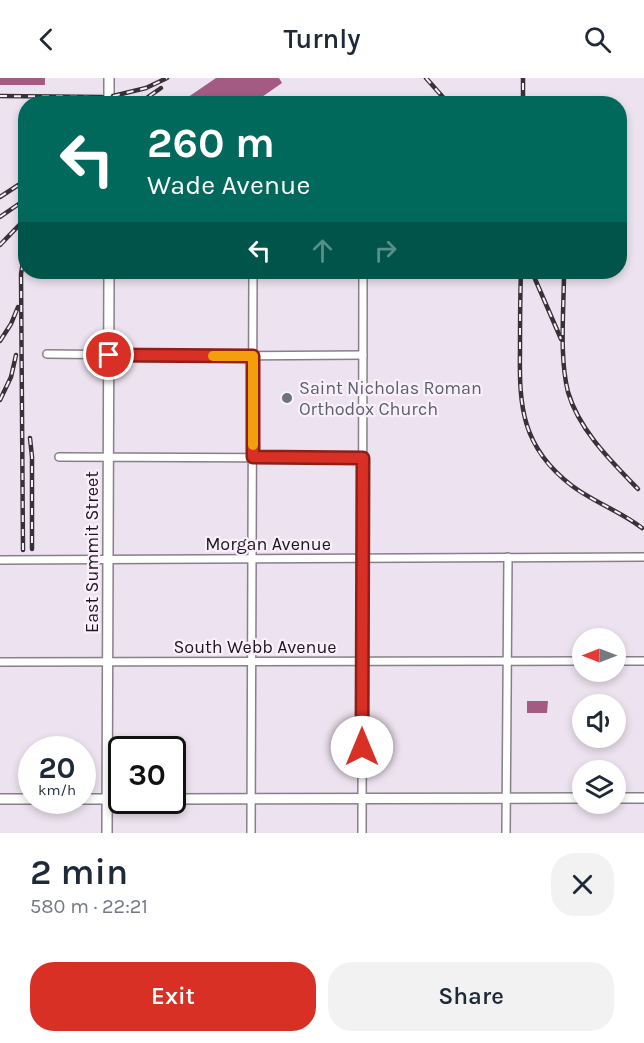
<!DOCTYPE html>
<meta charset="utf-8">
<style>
body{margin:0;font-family:Karla,sans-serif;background:#f2f2f3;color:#1f2937;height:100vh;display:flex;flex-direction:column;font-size:22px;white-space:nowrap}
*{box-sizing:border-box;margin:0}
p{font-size:20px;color:#747a83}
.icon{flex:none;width:33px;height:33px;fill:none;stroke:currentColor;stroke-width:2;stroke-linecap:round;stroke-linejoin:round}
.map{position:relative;height:755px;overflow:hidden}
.panel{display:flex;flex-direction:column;background:#fff;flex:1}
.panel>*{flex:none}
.top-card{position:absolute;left:18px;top:18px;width:609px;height:183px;border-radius:24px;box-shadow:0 3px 9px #0003;background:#00695c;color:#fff;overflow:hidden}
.needle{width:39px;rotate:270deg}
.controls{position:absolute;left:572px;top:550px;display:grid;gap:12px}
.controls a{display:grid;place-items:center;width:54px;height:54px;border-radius:50%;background:#fff;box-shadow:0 3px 9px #0003;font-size:30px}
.speed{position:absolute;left:18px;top:658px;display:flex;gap:12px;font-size:30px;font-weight:700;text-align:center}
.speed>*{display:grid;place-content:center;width:78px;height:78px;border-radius:50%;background:#fff;box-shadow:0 3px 9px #0003;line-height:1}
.speed small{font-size:15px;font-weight:400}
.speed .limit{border:3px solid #111;border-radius:9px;background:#fff;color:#111}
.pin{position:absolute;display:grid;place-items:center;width:51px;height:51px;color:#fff;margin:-26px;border:3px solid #fff;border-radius:50%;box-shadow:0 2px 6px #0007}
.me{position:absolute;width:66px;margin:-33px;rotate:0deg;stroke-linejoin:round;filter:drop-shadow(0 0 4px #0008)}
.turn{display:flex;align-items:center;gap:21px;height:126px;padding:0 30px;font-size:27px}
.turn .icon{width:78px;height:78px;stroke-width:2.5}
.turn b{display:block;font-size:42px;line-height:51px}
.lanes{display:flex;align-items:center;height:57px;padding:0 30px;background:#0003;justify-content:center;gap:30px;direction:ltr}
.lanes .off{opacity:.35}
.round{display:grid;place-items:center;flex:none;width:63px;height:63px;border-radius:24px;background:#f2f2f3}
.headline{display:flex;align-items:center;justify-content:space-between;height:102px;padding:0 30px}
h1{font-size:36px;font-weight:600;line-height:45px}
.action{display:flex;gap:12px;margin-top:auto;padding:12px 30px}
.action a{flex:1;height:69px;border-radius:24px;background:#d93025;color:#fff;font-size:24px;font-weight:600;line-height:69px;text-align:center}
.action a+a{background:#f2f2f3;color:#1f2937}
header{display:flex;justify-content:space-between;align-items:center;height:78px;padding:0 30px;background:#fff;font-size:27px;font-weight:600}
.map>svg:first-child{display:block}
</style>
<header><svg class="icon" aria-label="back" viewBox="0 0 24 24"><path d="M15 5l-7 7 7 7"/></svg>Turnly<svg class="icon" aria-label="search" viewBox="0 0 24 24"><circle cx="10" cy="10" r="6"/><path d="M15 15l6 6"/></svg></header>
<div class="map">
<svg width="644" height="755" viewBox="0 0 644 755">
<rect width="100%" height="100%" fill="#ede2ef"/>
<g fill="#a35b84">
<rect x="0" y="0" width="45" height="7"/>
<polygon points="216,0 279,0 282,5 252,26 178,26"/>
<polygon points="527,623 548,623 547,635 527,635"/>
</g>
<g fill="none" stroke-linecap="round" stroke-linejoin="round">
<g stroke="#887f8a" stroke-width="10">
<g id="street">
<polyline points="47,276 235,278 363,277"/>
<polyline points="59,379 363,380"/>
<polyline points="0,482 644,479"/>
<polyline points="615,583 644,583"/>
<polyline points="0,584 582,583"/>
<polyline points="251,755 253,194"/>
<polyline points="362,755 363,194"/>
<polyline points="506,755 508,479"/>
</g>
</g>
<g stroke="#887f8a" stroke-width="12">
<g id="secondary">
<polyline points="109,0 109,26"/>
<polyline points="615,720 644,720"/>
<polyline points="0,721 32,721"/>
<polyline points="82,721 122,721"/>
<polyline points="172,721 582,720"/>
<polyline points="107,755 109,194"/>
</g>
</g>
<use href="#street" stroke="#fff" stroke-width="7"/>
<use href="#secondary" stroke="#fff" stroke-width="9"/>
<g stroke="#373238" stroke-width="4.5">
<g id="rail">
<polyline points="426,0 449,26"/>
<polyline points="0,18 102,19"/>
<polyline points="113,18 146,10 167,0"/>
<polyline points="138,26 161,10"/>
<polyline points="523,26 523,0"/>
<polyline points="0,119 26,102"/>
<polyline points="0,139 26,121"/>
<polyline points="0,167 26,140"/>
<path d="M521,194C520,220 520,246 520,272C519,329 522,369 571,407C593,424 620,433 642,450"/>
<polyline points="532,194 561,261"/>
<path d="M564,194C564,231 559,278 568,314C579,352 611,383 638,411"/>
<polyline points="0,263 11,246 18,229"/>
<polyline points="0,322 11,299 16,277"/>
<polyline points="30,360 32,379 32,471"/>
<polyline points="23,472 21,196 26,166"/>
</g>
</g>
<use href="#rail" stroke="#faf0fd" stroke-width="2" stroke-dasharray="7" stroke-linecap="butt"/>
</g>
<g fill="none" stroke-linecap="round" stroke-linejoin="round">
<g stroke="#8d1f18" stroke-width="15">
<polyline id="route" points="109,277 253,278 253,379 363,380 362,669"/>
</g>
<use href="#route" stroke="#d93025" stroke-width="10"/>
<polyline stroke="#f59e0b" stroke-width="10" points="213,278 253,278 253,367"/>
</g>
<circle fill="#6b7280" stroke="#faf0fd" stroke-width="2" cx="287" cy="320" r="6"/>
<g text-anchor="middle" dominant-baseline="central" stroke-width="4.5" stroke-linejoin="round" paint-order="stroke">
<g font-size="18" fill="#5b616d" stroke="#faf0fd" text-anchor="start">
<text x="299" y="310">Saint Nicholas Roman<tspan x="299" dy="21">Orthodox Church</tspan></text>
</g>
<g font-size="18" fill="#1b171c" stroke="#faf0fd">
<text x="268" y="466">Morgan Avenue</text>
<text transform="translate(92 474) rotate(-90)">East Summit Street</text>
<text x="255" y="569">South Webb Avenue</text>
</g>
</g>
</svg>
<div class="controls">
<a><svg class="needle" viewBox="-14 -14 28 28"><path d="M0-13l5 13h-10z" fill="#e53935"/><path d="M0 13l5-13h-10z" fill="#747a83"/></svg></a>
<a><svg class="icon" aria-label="sound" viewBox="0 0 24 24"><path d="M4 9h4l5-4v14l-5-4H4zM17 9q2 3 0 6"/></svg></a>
<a><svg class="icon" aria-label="layers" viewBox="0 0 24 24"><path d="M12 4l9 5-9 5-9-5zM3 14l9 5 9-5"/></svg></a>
</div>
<div class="speed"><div>20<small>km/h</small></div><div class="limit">30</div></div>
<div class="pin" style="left:109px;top:277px;background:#d93025"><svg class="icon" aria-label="arrive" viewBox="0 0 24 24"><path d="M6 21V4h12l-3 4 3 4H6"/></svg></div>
<svg class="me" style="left:362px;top:669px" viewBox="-20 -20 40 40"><circle r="19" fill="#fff"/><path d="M0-13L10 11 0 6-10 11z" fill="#d93025"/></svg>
<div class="top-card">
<div class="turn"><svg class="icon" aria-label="left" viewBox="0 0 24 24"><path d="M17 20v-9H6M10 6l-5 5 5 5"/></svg><div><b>260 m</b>Wade Avenue</div></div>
<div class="lanes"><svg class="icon" aria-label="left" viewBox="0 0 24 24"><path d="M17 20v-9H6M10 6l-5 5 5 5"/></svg><svg class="icon off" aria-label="ahead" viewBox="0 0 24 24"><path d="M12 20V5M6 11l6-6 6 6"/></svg><svg class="icon off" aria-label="right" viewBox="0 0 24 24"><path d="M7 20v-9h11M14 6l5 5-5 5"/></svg></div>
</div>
</div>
<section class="panel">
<div class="headline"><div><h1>2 min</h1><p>580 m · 22:21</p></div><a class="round"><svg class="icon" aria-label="close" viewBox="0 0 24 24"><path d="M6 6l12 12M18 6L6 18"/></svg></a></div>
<div class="action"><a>Exit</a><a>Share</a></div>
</section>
